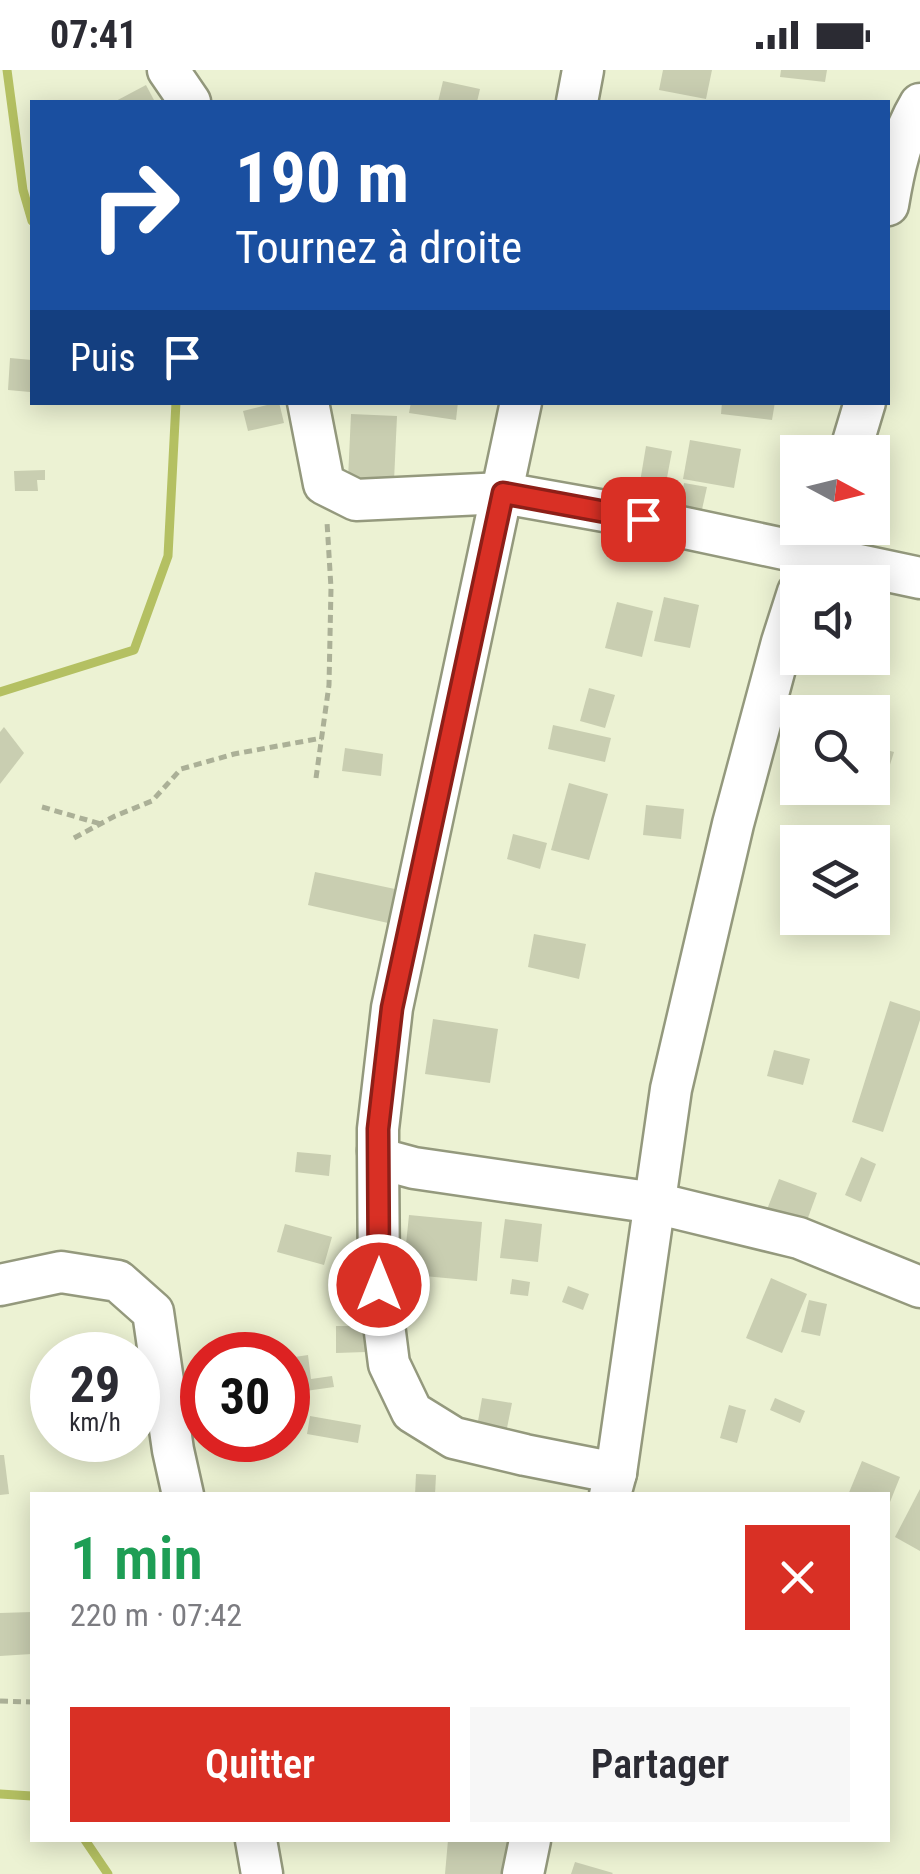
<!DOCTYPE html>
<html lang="fr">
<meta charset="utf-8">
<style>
body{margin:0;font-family:"Roboto Condensed",sans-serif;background:#f7f7f7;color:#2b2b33;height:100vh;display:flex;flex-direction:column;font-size:38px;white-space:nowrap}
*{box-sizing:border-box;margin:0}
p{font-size:32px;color:#7c7c81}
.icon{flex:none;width:55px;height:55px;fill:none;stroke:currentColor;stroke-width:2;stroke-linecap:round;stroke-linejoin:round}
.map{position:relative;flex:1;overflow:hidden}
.side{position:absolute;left:30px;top:1422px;width:860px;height:350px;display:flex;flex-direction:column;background:#fff;border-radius:0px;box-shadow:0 5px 25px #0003}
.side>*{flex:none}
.hud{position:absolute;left:30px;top:30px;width:860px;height:305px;border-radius:0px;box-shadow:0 5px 25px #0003;background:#1a4fa0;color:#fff;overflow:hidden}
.needle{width:65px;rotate:97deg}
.buttons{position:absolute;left:780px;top:365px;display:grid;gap:20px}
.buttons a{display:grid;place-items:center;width:110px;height:110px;border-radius:0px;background:#fff;box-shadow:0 5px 25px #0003;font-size:50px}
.speed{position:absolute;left:30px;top:1262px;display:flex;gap:20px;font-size:50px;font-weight:700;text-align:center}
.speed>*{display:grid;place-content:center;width:130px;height:130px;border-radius:50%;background:#fff;box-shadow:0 5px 25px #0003;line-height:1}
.speed small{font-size:25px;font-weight:400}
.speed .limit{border:15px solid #d22;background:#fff;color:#111}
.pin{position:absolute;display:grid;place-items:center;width:85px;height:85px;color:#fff;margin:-42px;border-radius:20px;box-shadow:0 5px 15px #0006}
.me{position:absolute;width:110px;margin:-55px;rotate:0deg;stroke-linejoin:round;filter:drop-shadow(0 0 8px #0008)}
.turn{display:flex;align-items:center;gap:35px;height:210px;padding:0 40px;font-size:45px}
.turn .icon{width:130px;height:130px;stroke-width:2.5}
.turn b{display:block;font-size:70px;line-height:85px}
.then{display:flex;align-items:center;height:95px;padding:0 40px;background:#0003;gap:20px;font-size:38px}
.round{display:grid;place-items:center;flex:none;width:105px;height:105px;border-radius:0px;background:#f7f7f7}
.head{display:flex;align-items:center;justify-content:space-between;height:170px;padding:0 40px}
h1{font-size:60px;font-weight:600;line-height:75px;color:#1e9e55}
.action{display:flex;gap:20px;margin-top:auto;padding:20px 40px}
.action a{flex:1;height:115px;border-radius:0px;background:#d93025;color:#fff;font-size:40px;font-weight:600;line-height:115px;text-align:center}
.action a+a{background:#f7f7f7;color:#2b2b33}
.status{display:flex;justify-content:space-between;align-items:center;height:70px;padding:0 50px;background:#fff;direction:ltr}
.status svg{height:28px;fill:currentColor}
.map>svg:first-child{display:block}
</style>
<div class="status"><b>07:41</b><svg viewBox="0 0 49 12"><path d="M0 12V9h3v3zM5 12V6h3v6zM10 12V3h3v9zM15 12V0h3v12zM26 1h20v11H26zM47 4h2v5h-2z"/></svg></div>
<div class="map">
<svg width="920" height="1804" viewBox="0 0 920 1804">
<rect width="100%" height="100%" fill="#ecf2d3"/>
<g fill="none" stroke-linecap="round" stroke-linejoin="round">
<g stroke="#b4c062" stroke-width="9">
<polyline points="7,0 23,120 32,151"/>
<polyline points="0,622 134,580 168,486 176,332"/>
<polyline points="0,1724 32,1726"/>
<polyline points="85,1770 108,1804"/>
</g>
</g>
<g fill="#c9ceb1">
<polygon points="663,0 712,0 706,29 659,20"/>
<polygon points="781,0 827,0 825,12 780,7"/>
<polygon points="443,11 480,19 477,32 438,32"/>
<polygon points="146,15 155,32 114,32"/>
<polygon points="10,288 32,290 30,322 8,320"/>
<polygon points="279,332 284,353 248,361 243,341"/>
<polygon points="411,332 458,332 456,350 409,343"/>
<polygon points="722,332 775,332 772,350 721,344"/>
<polygon points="351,344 397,346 394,411 348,409"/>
<polygon points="690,370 741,379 734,418 683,409"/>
<polygon points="646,376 672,381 663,429 638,424"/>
<polygon points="45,400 45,410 37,410 38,421 15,421 14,401"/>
<polygon points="684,413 707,417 699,453 677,449"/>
<polygon points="664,527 699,535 690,578 654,571"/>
<polygon points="617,532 653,541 642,587 605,578"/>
<polygon points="589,618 615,625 605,658 580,651"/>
<polygon points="553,655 611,668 605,692 548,679"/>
<polygon points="4,657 24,683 0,714 0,662"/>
<polygon points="872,676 894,682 882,720 872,717"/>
<polygon points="345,678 383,684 381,706 342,701"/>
<polygon points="569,713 608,724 589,790 551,780"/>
<polygon points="646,735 684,739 681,769 643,765"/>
<polygon points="513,764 547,773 540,799 507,789"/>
<polygon points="315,802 395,819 388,853 308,835"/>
<polygon points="534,864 586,874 579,909 528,897"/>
<polygon points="890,931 920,941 920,950 883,1062 852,1052"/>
<polygon points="433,949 498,959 490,1013 425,1004"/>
<polygon points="774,980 810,989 803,1015 767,1006"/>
<polygon points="297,1082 331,1085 329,1106 295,1102"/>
<polygon points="861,1087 876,1094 861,1132 845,1125"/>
<polygon points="779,1109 817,1123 805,1156 766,1142"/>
<polygon points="409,1145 482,1152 477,1211 403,1204"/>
<polygon points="505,1149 542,1154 538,1192 500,1188"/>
<polygon points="285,1154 332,1167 324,1195 277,1182"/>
<polygon points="771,1208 807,1224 782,1283 746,1268"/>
<polygon points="512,1209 530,1212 528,1226 510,1224"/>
<polygon points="341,1216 369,1218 368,1244 341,1245"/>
<polygon points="568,1216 589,1224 583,1240 562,1232"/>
<polygon points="809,1230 827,1234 820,1266 801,1262"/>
<polygon points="336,1256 366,1256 366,1282 336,1283"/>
<polygon points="308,1285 311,1309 332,1306 334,1317 291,1323 288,1288"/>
<polygon points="482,1328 512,1333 505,1368 476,1363"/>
<polygon points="775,1328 805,1341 800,1353 770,1340"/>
<polygon points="729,1335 746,1340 737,1373 720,1368"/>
<polygon points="310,1346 361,1355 358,1373 307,1364"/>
<polygon points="0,1385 4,1385 9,1424 0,1425"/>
<polygon points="862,1391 900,1407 888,1437 888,1425 848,1425"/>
<polygon points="416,1404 436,1405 435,1425 415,1425"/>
<polygon points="920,1419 920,1481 895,1467"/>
<polygon points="32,1542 32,1584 0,1586 0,1543"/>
<polygon points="448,1770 510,1770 507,1804 445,1804"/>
<polygon points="575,1792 613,1803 612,1804 571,1804"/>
</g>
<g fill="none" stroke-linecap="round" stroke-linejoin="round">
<g stroke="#94997d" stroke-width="45">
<g id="minor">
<polyline points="168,0 190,32"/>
<polyline points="577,32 583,0"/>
<path d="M888,135C894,99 901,66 920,34"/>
<polyline points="308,332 324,414 356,430 503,423 610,442 920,508"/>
<polyline points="521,332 392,938 378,1059 378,1081 388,1091 414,1098 655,1133 799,1168 920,1217"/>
<polyline points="850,382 865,332"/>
<polyline points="378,1081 379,1215 389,1294 412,1342 454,1368 525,1385 616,1403"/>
<polyline points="0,1215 61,1202 118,1211 153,1242 173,1380 183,1425"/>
<polyline points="610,1425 616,1403 671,1019 733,754 782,572 798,522"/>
<polyline points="256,1770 262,1804"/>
<polyline points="523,1804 530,1770"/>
</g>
</g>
<g stroke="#abb097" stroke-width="5" stroke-dasharray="8 5" stroke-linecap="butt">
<polyline points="316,708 329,615 331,518 327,452"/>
<polyline points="42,737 101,754"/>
<polyline points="74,768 115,746 152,731 181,699 234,684 322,668"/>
<polyline points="0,1631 32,1632"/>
</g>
<use href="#minor" stroke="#fff" stroke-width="40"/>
</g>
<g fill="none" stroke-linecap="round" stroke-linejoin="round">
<g stroke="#8d1f18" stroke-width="25">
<polyline id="route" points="379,1215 378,1059 392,938 503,423 643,449"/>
</g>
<use href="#route" stroke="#d93025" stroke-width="18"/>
</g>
</svg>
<div class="buttons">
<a><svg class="needle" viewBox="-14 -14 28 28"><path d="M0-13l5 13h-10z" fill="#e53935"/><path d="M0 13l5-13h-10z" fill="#7c7c81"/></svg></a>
<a><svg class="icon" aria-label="sound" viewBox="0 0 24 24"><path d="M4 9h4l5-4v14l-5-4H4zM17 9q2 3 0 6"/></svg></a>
<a><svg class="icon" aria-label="search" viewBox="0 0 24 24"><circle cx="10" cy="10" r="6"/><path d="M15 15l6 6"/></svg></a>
<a><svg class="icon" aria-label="layers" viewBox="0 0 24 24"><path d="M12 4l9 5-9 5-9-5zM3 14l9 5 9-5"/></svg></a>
</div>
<div class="speed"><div>29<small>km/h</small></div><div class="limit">30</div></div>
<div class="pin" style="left:643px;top:449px;background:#d93025"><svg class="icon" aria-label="arrive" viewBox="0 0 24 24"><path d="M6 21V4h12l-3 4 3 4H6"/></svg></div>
<svg class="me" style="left:379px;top:1215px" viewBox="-20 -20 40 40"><circle r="17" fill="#d93025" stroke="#fff" stroke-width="3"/><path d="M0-11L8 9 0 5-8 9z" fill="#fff"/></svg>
<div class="hud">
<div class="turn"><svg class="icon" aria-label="right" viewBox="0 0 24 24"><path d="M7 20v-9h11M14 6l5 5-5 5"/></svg><div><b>190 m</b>Tournez à droite</div></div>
<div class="then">Puis<svg class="icon" aria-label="arrive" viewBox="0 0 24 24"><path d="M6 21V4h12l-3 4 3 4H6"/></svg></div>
</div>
<section class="side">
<div class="head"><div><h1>1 min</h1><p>220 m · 07:42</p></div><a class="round" style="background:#d93025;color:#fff"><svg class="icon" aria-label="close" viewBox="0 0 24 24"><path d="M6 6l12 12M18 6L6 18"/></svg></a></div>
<div class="action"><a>Quitter</a><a>Partager</a></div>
</section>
</div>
